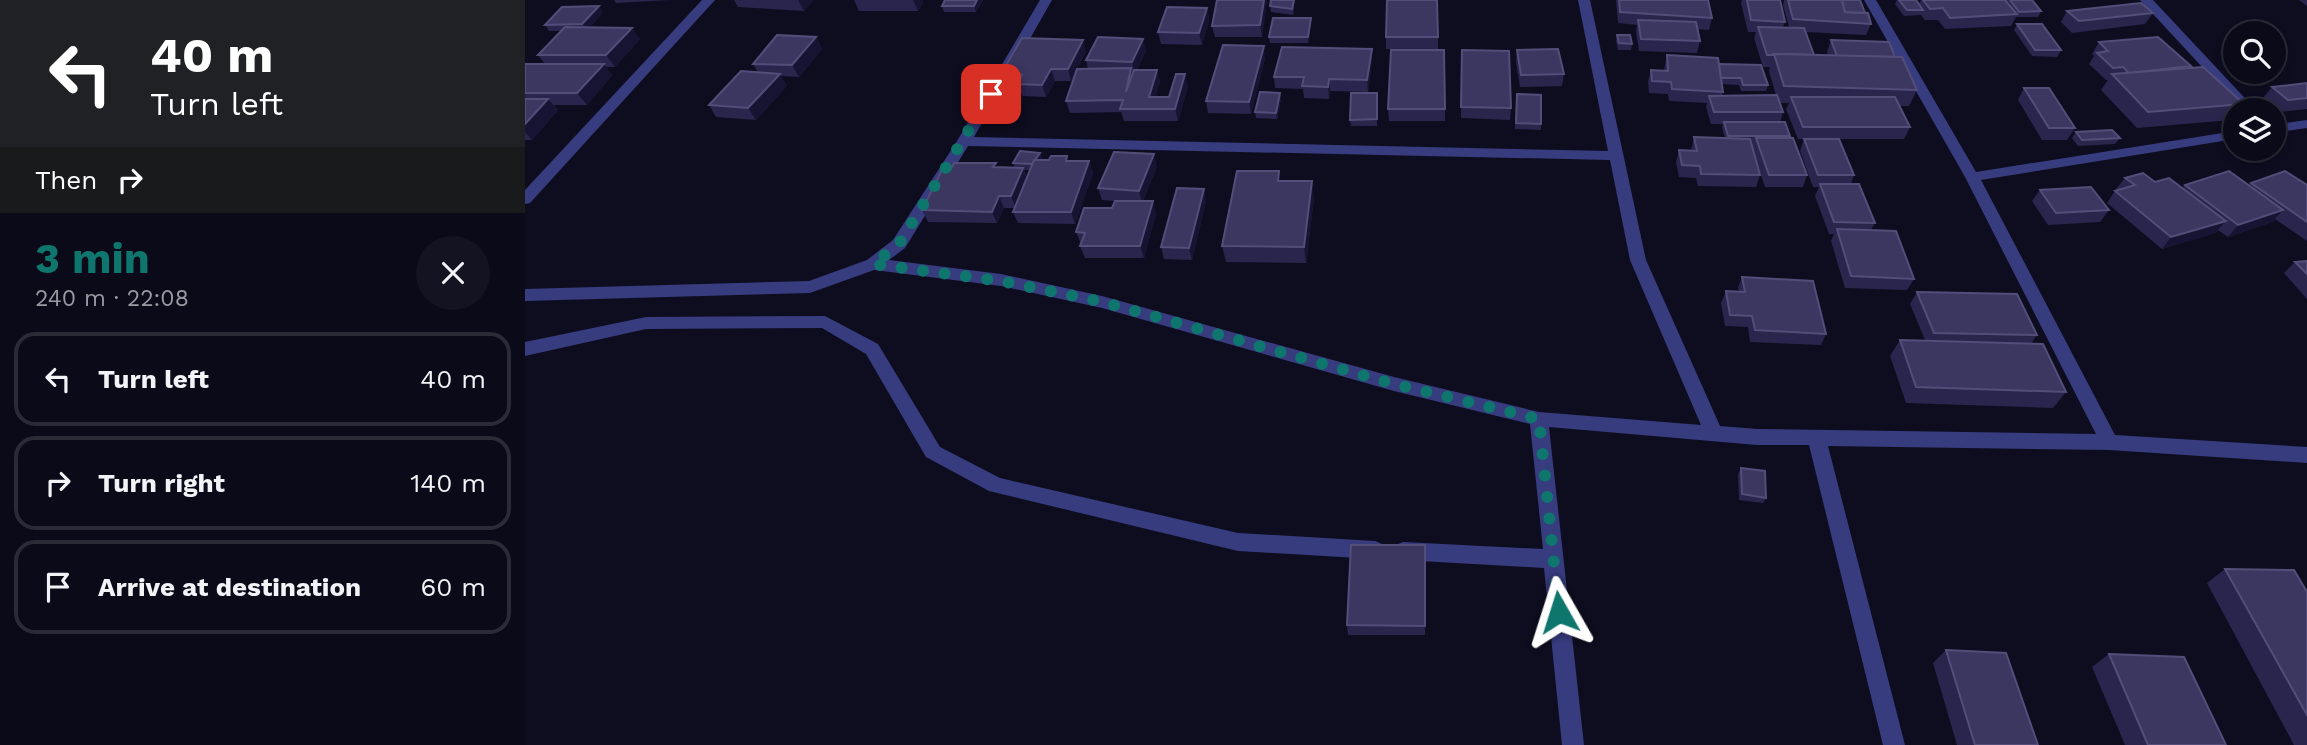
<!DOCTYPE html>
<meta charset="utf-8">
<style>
body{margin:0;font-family:"Work Sans",sans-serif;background:#131321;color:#f1f3f6;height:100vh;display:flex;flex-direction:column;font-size:26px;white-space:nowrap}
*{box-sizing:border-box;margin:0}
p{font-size:23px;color:#999aa2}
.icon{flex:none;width:38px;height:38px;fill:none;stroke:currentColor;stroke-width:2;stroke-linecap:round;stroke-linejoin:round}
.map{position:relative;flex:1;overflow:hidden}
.panel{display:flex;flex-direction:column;background:#0a0a18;width:525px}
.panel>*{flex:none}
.hud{background:#202124;color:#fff;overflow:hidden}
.buttons{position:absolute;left:1698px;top:21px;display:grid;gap:14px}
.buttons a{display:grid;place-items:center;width:63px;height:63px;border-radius:50%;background:#0a0a18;box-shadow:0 4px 10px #0003,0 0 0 2px #2a2b37;font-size:35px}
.pin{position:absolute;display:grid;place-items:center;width:60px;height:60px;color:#fff;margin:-30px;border-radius:14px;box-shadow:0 4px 10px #0006}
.me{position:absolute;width:77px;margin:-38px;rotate:354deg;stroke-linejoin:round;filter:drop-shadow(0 0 5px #0008)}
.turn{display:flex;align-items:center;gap:24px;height:147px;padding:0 35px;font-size:32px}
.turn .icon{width:91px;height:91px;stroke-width:2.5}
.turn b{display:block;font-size:49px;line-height:60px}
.then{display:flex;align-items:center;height:66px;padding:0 35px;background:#0003;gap:14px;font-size:26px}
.round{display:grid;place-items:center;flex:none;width:74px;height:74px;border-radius:37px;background:#131321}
.head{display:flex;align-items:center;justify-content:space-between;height:119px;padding:0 35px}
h1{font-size:42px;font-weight:700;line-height:52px;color:#0f766e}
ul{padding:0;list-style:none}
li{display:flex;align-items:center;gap:21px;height:94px;margin:0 14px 10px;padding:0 21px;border:4px solid #2a2b37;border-radius:21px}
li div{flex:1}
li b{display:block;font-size:26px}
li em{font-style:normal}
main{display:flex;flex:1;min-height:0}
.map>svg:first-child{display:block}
</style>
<main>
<section class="panel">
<div class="hud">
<div class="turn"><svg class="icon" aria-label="left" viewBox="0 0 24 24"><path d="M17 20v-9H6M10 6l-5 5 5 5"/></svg><div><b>40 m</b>Turn left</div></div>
<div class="then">Then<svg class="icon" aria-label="right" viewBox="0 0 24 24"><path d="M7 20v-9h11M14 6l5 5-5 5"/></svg></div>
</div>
<div class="head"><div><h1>3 min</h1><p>240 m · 22:08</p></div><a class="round"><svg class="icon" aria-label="close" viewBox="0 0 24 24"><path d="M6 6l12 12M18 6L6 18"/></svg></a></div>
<ul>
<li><svg class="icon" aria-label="left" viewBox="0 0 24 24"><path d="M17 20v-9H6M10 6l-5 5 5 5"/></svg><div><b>Turn left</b></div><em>40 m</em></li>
<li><svg class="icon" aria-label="right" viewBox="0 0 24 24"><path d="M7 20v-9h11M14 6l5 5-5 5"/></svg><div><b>Turn right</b></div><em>140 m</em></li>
<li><svg class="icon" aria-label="arrive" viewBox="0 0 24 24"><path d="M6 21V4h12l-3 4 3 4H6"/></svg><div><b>Arrive at destination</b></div><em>60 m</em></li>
</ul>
</section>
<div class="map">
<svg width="1782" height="745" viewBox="0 0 1782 745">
<rect width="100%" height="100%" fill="#0e0d20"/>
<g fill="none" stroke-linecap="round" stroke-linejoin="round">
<g fill="#373c7f" fill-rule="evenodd">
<polygon points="177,0 190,0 5,203 0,204 0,190"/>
<path d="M515,0H527L449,137L1083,151L1053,0H1065L1121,260L1195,426L1232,429L1571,434L1440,177L1339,0H1351L1451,172L1710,131V139L1456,180L1590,435L1782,447V463L1584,450L1303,446L1380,745H1358L1284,445H1232L1024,427L1059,745H1037L1019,568L878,560L871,557L868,551L871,545L878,542L1018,549L1005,424L869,391L577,308L476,286L349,270L285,293L0,301V289L284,281L342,260L368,240L432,141ZM443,146L1085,160L1105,260L1176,425L1014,412L869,377L577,296L476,274L364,260L380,248Z"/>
<polygon points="1615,0 1628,0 1731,110 1717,110"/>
<polygon points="1782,120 1782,128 1748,133 1748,125"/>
<polygon points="300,316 353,344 415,447 475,478 713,533 850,541 857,544 860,550 857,556 850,559 713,551 464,491 401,457 341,354 297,328 121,329 0,356 0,342 121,317"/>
</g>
</g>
<g fill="#29254d" fill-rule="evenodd">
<polygon points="89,0 144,0 91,3"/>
<polygon points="209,0 288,0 279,11 213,7"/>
<polygon points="329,0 397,0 398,2 393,11 334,11"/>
<polygon points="458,0 451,12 419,12 417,6"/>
<polygon points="742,0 737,37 690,37 687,26"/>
<polygon points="746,0 770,0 768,15 746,12 745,6"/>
<polygon points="1091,0 1183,0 1187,18 1184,30 1173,29 1175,41 1172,53 1114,51 1111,32 1112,25 1093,23"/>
<polygon points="1217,0 1255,0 1260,22 1258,27 1264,27 1258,5 1259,0 1335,0 1339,13 1346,24 1341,35 1281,32 1289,55 1303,56 1302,52 1306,40 1370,57 1392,90 1384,106 1374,106 1385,127 1379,139 1314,139 1329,175 1326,184 1350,223 1346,230 1389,279 1382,290 1320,288 1306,241 1309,234 1304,234 1290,196 1294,187 1288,187 1275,151 1279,139 1273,139 1261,109 1264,103 1255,103 1258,112 1255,122 1265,136 1264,138 1282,175 1278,187 1240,187 1232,163 1235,175 1231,187 1173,186 1171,178 1154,177 1151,162 1154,150 1166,151 1169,137 1200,138 1197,128 1198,124 1186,124 1181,107 1182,103 1144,101 1143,94 1124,93 1123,81 1126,70 1139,70 1142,55 1194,64 1243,85 1241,91 1216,91 1214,85 1197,84 1198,92 1197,95 1251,95 1244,71 1245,67 1238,67 1229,38 1231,32 1223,32 1216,3"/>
<polygon points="1372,0 1391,0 1394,4 1396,0 1507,0 1516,11 1513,17 1491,17 1486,26 1420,29 1413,20 1400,20 1396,15 1379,16 1370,4"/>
<polygon points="1774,0 1782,0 1782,6"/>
<polygon points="682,8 684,20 677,45 636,44 633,32"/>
<polygon points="1542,11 1628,13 1620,24 1547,33 1536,22"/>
<polygon points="78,12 64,28 115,39 90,67 81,67 87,75 62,105 29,105 33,110 7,140 0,140 0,64 20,64 13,55 36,31 24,31 20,25"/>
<polygon points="786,18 786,24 783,43 745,43 744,37"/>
<polygon points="1492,24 1536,50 1532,57 1507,56 1489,30"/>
<polygon points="1092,35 1107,44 1106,50 1093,50 1091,41"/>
<polygon points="291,37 297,49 274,77 256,76 262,86 231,120 191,117 184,105 233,72 228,64"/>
<rect x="861" y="37" width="52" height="12"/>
<polygon points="1574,42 1666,66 1665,68 1719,104 1714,110 1710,110 1710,115 1706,120 1612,128 1576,90 1583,80 1581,80 1564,64 1569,56 1567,54"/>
<polygon points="847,49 847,61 843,92 805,91 804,99 779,98 778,89 750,88 749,77"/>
<polygon points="937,50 986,108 985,120 936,118"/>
<polygon points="992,50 1039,74 1037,86 995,87 991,62"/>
<polygon points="561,51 552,69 563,69 561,60 621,51 612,70 632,70 635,82 630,97 644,97 663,86 653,121 599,121 596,112 545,113 541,101 550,74 546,81 530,81 521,97 497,96 493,87 480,86 476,74"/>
<polygon points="740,58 726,114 683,113 681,101"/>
<polygon points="1782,83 1782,109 1753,112 1737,99 1747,87"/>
<polygon points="1499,88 1550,128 1542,140 1517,140 1493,100"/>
<polygon points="755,93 756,99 752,119 731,118 730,112"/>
<polygon points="852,93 852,126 826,126 825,120"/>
<polygon points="991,100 1016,124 1016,130 990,129"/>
<polygon points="863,109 920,109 920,121 864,121"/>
<polygon points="1551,132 1595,138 1590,144 1553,146 1547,138"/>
<path d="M515,153L517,159V160L564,161L568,173L550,224L493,223L488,212L489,208H479L472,223L403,222L397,210L472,167L490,168L488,163ZM499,170H505L502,178Z"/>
<polygon points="632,166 618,201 631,213 619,258 560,258 555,246 556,244 551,232 587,208 589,201 577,200 573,188"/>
<polygon points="1600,178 1630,182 1657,188 1660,185 1724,186 1726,183 1782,185 1782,241 1750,219 1747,222 1703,237 1693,230 1690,233 1637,249 1582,203 1590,191 1592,190 1591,189"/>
<polygon points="755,181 789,198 781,263 701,262 697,246"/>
<polygon points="1515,190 1584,210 1575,222 1523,225 1507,201"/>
<polygon points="681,201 667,260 639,259 636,247"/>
<polygon points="1782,261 1782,299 1759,273 1770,262"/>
<polygon points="1217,277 1301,334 1296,345 1225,342 1223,327 1200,326 1196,303 1201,291 1214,292 1213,288"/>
<polygon points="1392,292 1512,335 1506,344 1541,392 1528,408 1381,403 1365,356 1375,340 1400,340 1385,304"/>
<polygon points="1216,468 1241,498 1238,503 1214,500 1213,474"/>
<polygon points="900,545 900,635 823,635 822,625"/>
<polygon points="1700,569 1782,592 1782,745 1769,745 1682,583"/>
<polygon points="1421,650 1513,745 1432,745 1408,663"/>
<polygon points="1584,654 1701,745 1600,745 1567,667"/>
</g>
<g fill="#171433">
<polygon points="273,0 288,0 279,11"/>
<polygon points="388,0 397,0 398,2 393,11"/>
<polygon points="452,0 458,0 451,12 449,6"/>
<polygon points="739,0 742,0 737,37 735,25"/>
<polygon points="74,6 78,12 62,30 57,24"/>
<polygon points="682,8 684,20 677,45 674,33"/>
<polygon points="786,18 786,24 783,43 783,37"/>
<polygon points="107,28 115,39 90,67 81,55"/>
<polygon points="291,37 297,49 274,77 267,65"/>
<polygon points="618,39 621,51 610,74 607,62"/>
<polygon points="558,40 561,51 546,81 543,69"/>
<polygon points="739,46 740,58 726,114 724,102"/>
<polygon points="847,49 847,61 843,92 842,80"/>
<polygon points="79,64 87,75 62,105 52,93"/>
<polygon points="526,69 530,81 521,97 517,85"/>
<polygon points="632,70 635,82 627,109 624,97"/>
<polygon points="255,74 262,86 231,120 223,108"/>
<polygon points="660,74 663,86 653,121 650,109"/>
<polygon points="804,79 805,91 804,99 803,87"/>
<polygon points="755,93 756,99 752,119 751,113"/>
<polygon points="23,99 33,110 7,140 0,132 0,124"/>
<polygon points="515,153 517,159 511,171 508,164"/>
<polygon points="629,154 632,166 617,203 614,191"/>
<polygon points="564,161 568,173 550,224 546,212"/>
<polygon points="498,168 502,180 491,208 486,196"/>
<polygon points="787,181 789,198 781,263 779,247"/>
<polygon points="679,189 681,201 667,260 664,248"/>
<polygon points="474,196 479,208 472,223 467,212"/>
<polygon points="628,201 631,213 619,258 615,246"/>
<polygon points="1758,210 1747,222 1703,237 1713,225"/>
<polygon points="1701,221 1690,233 1637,249 1646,237"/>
</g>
<g fill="#3b3760" stroke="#524e79" stroke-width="2">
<polygon points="420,0 452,0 449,6 417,6"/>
<polygon points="692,0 739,0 735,25 687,26"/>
<polygon points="746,0 769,0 767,9 745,6"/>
<polygon points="862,0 912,0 913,37 861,37"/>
<polygon points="1094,0 1183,0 1187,18 1095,12"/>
<polygon points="1222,0 1255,0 1260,22 1226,20"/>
<polygon points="1263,0 1317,0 1320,12 1343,13 1346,24 1268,19"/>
<polygon points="1317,0 1335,0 1340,13 1320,12"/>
<polygon points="1374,0 1391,0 1398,10 1382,10"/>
<polygon points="1398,0 1480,0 1492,14 1425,18 1418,8 1405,9"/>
<polygon points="1485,0 1507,0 1516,11 1494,12"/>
<polygon points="1616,3 1628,13 1554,21 1542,11"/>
<polygon points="74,6 57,24 20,25 37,7"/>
<polygon points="642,7 682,8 674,33 633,32"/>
<polygon points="748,18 786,18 783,37 744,37"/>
<polygon points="1113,20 1171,22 1175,41 1116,39"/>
<polygon points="1492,24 1517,24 1536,50 1510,50"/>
<polygon points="40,27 107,28 81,55 13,55"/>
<polygon points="1233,27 1279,28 1289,55 1249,54 1250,55 1242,55"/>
<polygon points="252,35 291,37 267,65 228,64"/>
<polygon points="1092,35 1105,35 1107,44 1094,43"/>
<polygon points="573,37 618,39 607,62 561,60"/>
<polygon points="1633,37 1666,66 1604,73 1598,67 1588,68 1572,53 1583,51 1574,42"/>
<polygon points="497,38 558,40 543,69 526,69 517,85 492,84 497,75 476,74"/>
<polygon points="1306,40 1364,42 1370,57 1312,56"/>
<polygon points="698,45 739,46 724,102 681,101"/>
<polygon points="757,47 847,49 842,80 804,79 803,87 777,86 779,77 749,77"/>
<polygon points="1033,49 1039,74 996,75 992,50"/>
<polygon points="866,50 919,50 920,109 863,109"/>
<polygon points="937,50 984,51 986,108 936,107"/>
<polygon points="1249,54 1377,57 1392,90 1259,86"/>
<polygon points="1142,55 1193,58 1198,92 1147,89 1146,82 1127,81 1126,70 1143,71"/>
<polygon points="0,64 79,64 52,93 0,93"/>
<polygon points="1194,64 1236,65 1243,85 1218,85 1216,78 1196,78"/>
<polygon points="1678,67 1719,104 1623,112 1587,74"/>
<polygon points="606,68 601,92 609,70 632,70 624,97 644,97 651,74 660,74 650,109 595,109 598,100 541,101 552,69"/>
<polygon points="216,71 255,74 223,108 184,105"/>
<polygon points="1782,83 1782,98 1763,100 1747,87"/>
<polygon points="1499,88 1524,88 1550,128 1524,128"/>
<polygon points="735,92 755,93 751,113 730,112"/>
<polygon points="826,93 852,93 852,119 825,120"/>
<polygon points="992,94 1016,95 1016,124 991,123"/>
<polygon points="1252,95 1258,112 1189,112 1184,96"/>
<polygon points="1266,97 1370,97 1385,127 1278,127"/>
<polygon points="0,99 23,99 0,124"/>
<polygon points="1199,122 1260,122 1265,136 1203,136"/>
<polygon points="1587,130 1595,138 1557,140 1551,132"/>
<polygon points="1169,137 1225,139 1235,175 1176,174 1175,166 1157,165 1154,150 1172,151"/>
<polygon points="1231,138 1268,138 1282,175 1244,175"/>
<polygon points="1279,139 1314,139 1329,175 1293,175"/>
<polygon points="495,151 515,153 507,164 488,163"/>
<polygon points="589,152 629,154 614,191 573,188"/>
<polygon points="526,156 542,156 541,161 564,161 546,212 488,212 509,160 524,160"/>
<polygon points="429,163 471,163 468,167 498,168 486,196 474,196 467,212 397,210 417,170 426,169"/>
<polygon points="712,171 754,171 753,181 787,181 779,247 697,246"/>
<polygon points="1704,171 1758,210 1713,225 1660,185"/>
<polygon points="1760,171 1782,185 1782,222 1726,183"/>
<polygon points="1618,173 1630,182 1644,178 1701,221 1646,237 1590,191 1610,185 1600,178"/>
<polygon points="1295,184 1334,184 1350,223 1309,222"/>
<polygon points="1566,187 1584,210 1531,213 1515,190"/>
<polygon points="652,188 679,189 664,248 636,247"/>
<polygon points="590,201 628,201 615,246 555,246 560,233 551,232 559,208 587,208"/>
<polygon points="1312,229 1371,231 1389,279 1326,276"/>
<polygon points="1782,261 1782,274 1770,262"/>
<polygon points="1217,277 1288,281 1301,334 1230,330 1227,316 1205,315 1201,291 1220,292"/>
<polygon points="1392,292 1492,294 1512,335 1409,333"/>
<polygon points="1375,340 1518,344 1541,392 1391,387"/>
<polygon points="1216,468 1240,471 1241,498 1217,494"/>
<polygon points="826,545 900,545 900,626 822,625"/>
<polygon points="1700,569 1769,570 1782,592 1782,715"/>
<polygon points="1421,650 1481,653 1513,745 1450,745"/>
<polygon points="1584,654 1659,657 1701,745 1623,745"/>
</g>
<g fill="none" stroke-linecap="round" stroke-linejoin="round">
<polyline stroke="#0f766e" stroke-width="12" stroke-dasharray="0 21.6" points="466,94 374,244 348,264 476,281 578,302 869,384 1014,419 1034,612"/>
</g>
</svg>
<div class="buttons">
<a><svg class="icon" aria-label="search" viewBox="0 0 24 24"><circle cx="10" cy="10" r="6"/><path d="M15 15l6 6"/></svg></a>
<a><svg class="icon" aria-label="layers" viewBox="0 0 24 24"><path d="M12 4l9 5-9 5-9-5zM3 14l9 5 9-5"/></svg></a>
</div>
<div class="pin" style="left:466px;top:94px;background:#d93025"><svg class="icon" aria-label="arrive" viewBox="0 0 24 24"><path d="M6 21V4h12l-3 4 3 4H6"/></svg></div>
<svg class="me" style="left:1034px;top:612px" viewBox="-20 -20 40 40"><path d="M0-17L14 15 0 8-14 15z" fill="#0f766e" stroke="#fff" stroke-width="4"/></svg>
</div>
</main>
